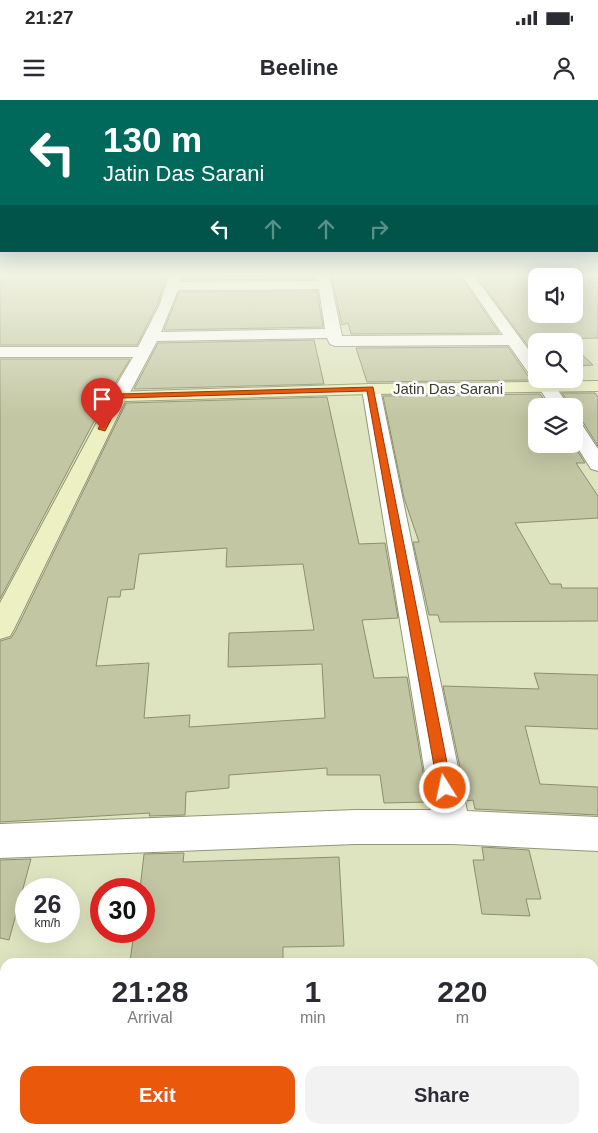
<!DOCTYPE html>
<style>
body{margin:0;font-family:Arial,sans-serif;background:#f2f2f3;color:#2b2b33;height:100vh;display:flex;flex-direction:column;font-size:19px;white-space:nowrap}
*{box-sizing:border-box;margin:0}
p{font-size:16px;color:#7c7c81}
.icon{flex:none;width:28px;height:28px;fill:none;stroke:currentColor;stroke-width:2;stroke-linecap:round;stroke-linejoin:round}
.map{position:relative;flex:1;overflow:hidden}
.drawer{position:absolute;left:0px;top:858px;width:599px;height:176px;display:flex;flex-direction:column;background:#fff;border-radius:15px 15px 0 0;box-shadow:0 5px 20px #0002}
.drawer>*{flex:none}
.guide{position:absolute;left:0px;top:0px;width:599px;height:152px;box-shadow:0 5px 20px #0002;background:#00695c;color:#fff;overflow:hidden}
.tools{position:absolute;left:528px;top:168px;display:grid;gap:10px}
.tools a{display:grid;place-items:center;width:55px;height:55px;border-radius:10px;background:#fff;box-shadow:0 5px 20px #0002;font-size:25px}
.speed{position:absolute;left:15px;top:778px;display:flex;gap:10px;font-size:25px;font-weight:700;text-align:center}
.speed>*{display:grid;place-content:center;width:65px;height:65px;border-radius:50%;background:#fff;box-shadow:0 5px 20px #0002;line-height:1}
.speed small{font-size:12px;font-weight:400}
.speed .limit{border:8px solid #d22;background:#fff;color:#111}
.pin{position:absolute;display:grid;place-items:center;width:42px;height:42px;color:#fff;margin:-51px -21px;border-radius:50% 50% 50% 0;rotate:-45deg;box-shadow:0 0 5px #0007}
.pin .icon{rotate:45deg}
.me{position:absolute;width:55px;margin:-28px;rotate:350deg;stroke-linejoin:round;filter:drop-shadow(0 0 4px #0008)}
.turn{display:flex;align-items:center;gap:18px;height:105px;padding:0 20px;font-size:22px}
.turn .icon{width:65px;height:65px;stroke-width:2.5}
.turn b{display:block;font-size:35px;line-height:42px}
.lanes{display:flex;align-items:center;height:48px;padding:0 20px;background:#0003;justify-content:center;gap:25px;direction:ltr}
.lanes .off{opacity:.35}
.eta{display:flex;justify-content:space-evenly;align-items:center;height:85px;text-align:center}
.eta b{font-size:30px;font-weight:600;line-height:35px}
.action{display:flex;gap:10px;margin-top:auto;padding:10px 20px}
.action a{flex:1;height:58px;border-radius:15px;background:#ea580c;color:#fff;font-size:20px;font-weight:600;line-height:58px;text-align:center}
.action a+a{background:#f2f2f3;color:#2b2b33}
.status{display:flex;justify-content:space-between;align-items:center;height:35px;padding:0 25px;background:#fff;direction:ltr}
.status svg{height:14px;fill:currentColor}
header{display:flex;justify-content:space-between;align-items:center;height:65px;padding:0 20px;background:#fff;font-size:22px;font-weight:600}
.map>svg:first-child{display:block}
</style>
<div class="status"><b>21:27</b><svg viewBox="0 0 49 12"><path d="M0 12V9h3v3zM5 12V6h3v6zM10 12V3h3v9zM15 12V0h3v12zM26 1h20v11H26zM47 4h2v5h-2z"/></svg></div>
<header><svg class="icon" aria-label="menu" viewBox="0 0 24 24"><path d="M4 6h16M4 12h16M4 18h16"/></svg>Beeline<svg class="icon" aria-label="person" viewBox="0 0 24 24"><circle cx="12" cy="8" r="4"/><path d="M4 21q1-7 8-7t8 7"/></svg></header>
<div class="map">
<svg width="598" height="1033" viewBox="0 0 598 1033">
<rect width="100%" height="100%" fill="#dfe4c0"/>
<g fill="#c2c6a3" stroke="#8b8f6e" fill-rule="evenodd">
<polygon points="157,174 167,174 158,203 137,245 0,245 0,176"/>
<polygon points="183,174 315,174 316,179 182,180"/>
<polygon points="331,174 459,174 499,233 351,234 348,223 342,225"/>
<path d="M475,174H598V238L565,239L567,241H536V257ZM536,176H574V214H536Z"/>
<polygon points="317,191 323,227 164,230 179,192"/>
<polygon points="314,240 324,284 134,289 158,243"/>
<polygon points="508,247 528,276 532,277 531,280 367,282 356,248"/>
<polygon points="574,247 593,265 574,266"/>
<polygon points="0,259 130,259 108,295 0,499"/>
<polygon points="562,293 595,293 598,297 598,346 583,322 574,319 574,306 571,306"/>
<polygon points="540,294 549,306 536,306 536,344 573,344 585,363 576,363 598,396 598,418 515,423 550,484 561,484 562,488 598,488 598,521 440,522 438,515 429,515 413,442 419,442 404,398 383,296"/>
<path d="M327,297L359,444L385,443L398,518L362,520L374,578L407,577L428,702L384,703L380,675H327V668L229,675V688L186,692L185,715L149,716L150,713L0,722V541L11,538L16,530L126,303ZM227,448L226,467L303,464L314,530L229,533L228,567L322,564L325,618L189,627L190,615L144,618L149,563L96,566L108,497H120L121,490L134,489L139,454Z"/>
<polygon points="534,573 598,575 598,629 525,626 540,684 598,687 598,715 475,709 473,700 467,701 443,586 539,589"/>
<polygon points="482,747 529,750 541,799 526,799 530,816 482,814 473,760 484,760"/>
<polygon points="184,753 183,762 339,757 344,846 283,847 283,862 130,862 134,831 144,831 144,789 140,789 144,754"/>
<polygon points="31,759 9,840 0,838 0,760"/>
</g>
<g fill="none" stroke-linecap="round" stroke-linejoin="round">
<g stroke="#929675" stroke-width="2">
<g id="street">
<path d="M169,174H181L180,182L318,181L317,174H329L342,236L503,235L461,174H473L536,260V279H550L569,306H551L533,279L536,276L530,275L509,245L335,246L330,244L327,238L157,241L128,296L125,300L119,301L113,300L110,296L133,257H0V247H138L160,204ZM319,189L325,229L161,232L178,190Z"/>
<polygon points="371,284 377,285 380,289 467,711 598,717 598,751 452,744 355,744 0,758 0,724 355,710 431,710 362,289 365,285"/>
<polygon points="574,321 581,323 598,349 598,371 591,369 574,342"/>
</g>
</g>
<g stroke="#929675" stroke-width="2">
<polygon id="secondary" points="598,281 598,291 371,294 125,301 14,529 10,536 0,539 0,503 113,292 371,284"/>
</g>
<use href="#street" fill="#fff" fill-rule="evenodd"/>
<use href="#secondary" fill="#edf0c3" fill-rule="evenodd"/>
</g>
<linearGradient id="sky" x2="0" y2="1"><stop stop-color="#82ace6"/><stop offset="0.55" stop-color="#f1f3e3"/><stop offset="1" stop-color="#f1f3e3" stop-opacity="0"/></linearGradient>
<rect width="598" height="318" fill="url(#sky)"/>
<polygon fill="#ea580c" stroke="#983908" points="373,287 452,688 450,693 445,695 440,693 438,688 367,291 122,298 105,331 98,329 115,296 119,294"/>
<g text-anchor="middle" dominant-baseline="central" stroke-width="5" stroke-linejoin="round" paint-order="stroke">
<g font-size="15" fill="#3b3d2f" stroke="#fff">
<text x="448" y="288">Jatin Das Sarani</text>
</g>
</g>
</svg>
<div class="tools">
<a><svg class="icon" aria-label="sound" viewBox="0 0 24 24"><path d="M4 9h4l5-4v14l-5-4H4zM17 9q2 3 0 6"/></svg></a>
<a><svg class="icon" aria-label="search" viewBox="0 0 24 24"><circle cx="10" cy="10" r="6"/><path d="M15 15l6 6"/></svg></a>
<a><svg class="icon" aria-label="layers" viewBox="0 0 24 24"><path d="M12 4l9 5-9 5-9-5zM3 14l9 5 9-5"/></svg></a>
</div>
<div class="speed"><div>26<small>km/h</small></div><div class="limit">30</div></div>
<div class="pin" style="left:102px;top:329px;background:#d93025"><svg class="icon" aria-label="arrive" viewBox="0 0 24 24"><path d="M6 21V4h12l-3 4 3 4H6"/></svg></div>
<svg class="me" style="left:445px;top:688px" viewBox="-20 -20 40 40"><circle r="17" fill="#ea580c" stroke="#fff" stroke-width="3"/><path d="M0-11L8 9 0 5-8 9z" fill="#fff"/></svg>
<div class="guide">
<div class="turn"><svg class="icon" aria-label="left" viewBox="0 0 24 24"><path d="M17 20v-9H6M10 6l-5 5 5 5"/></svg><div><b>130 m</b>Jatin Das Sarani</div></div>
<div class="lanes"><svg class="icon" aria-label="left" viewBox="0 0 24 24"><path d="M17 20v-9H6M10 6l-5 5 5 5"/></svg><svg class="icon off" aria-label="ahead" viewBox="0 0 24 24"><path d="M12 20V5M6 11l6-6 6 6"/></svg><svg class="icon off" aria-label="ahead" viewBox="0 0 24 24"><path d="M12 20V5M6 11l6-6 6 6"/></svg><svg class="icon off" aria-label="right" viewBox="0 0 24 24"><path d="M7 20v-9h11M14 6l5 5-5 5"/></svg></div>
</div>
<section class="drawer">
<div class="eta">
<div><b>21:28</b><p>Arrival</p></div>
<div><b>1</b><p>min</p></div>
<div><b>220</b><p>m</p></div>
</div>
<div class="action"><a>Exit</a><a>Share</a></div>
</section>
</div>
